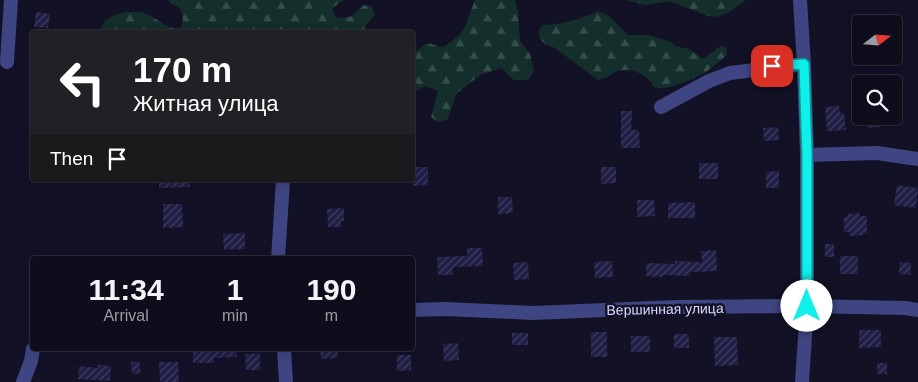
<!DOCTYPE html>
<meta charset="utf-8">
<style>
body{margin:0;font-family:Arial,sans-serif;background:#1c1b29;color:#f1f3f6;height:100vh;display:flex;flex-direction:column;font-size:19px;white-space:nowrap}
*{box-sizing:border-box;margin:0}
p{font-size:16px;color:#9b9ca3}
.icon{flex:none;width:28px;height:28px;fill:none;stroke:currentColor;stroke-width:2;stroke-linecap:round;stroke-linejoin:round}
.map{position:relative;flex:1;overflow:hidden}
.panel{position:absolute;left:30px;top:256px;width:385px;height:95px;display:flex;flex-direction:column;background:#0e0d1c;border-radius:5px;box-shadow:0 2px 12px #0003,0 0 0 1px #2e2d3b}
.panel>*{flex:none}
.guide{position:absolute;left:30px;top:30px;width:385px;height:152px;border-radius:5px;box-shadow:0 2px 12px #0003,0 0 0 1px #2e2d3b;background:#202124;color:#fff;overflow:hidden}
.needle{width:32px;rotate:73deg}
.tools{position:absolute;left:852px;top:15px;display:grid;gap:10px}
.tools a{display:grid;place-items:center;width:50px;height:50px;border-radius:5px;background:#0e0d1c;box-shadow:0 2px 12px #0003,0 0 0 1px #2e2d3b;font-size:25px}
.pin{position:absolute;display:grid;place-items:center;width:42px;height:42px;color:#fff;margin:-21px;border-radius:10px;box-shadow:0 2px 8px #0006}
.me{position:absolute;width:55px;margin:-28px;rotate:0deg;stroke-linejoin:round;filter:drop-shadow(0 0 4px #0008)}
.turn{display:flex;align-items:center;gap:18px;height:105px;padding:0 20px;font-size:22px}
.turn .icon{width:65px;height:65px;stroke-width:2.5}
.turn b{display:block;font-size:35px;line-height:42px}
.then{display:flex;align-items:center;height:48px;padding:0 20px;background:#0003;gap:10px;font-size:19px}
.eta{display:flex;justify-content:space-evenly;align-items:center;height:85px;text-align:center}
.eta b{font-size:30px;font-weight:600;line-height:35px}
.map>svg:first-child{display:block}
</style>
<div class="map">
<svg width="918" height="382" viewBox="0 0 918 382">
<defs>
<pattern id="forest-firs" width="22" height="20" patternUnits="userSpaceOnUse" patternTransform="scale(1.25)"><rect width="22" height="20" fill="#142f2b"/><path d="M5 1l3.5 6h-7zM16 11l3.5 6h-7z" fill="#354d4b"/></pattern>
<pattern id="building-hatch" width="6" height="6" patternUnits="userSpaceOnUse" patternTransform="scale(1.25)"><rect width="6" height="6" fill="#211e46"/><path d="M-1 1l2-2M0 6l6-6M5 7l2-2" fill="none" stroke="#403e62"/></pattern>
</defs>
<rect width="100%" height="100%" fill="#121126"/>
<g fill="url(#forest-firs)">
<path d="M167,0H344L332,8L334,14L338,18L350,17L364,5L371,6L375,14L365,27L364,32H97C100,29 103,23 107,20C116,12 138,9 149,15C159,19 169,32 181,27L183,20L181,9Z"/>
<path d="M475,0H515L518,12L520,41L530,54L534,71L527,80H514L501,68L480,75L456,94L448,119L438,122L431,117L438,91L425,86L413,93V53L427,43L443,47C468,32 465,25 475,0Z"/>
<polygon points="626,0 746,0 728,13 715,17 705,15 670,1 646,5"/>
<path d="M598,11L609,16L628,35H649L671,42L675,46L689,49L703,59L722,45L726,48L727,55C720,61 713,67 706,72C697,77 664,93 655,87C652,86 652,83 650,81C644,74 635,70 626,70C612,70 609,79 598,80L555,48L545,44L539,38V30L543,25C565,24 579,20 598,11Z"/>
</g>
<g fill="url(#building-hatch)">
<polygon points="36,12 50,14 48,28 34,27"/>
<polygon points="839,106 840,113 844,113 846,130 827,131 825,107"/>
<polygon points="621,111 632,111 631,130 639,130 640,148 621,148"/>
<polygon points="867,116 882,116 882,127 868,128"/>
<polygon points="778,127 779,140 764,141 763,128"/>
<rect x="699" y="163" width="19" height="16"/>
<polygon points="412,167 428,167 428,185 413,186"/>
<polygon points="601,167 616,167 616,183 601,184"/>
<polygon points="779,171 779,188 766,188 766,172"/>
<polygon points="159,180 189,180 190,187 159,188"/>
<polygon points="897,185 918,188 916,208 894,205"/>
<polygon points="498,197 512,197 513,213 498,214"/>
<polygon points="637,200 654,200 655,216 637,217"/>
<polygon points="695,202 695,218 668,218 668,203"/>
<polygon points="163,204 182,204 183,227 163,228"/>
<polygon points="344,208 344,221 341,221 341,227 328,227 327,209"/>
<polygon points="859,213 860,216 867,216 867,233 863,233 863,235 849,236 849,232 844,232 844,217 848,217 848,214"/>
<polygon points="245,233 245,249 224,250 223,234"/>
<rect x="825" y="244" width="9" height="13"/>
<polygon points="467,248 482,248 483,266 453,267 453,275 438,275 437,257 467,256"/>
<polygon points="716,250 717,271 690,272 690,276 662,275 662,277 646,276 646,263 675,264 675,261 702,262 701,251"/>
<rect x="840" y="256" width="18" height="18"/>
<polygon points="612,261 613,277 595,278 594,262"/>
<polygon points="528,262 529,279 514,280 513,263"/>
<polygon points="900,262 911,263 911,275 899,274"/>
<polygon points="859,330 881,330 881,347 859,348"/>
<rect x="591" y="332" width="16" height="25"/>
<rect x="512" y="333" width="16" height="12"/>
<rect x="674" y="334" width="15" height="14"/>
<rect x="631" y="336" width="19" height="16"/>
<polygon points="714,337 737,337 738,365 715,366"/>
<polygon points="458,343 459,360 444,361 443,344"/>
<polygon points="193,349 237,349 237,357 214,358 214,363 193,363"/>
<polygon points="320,349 338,349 338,358 321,359"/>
<polygon points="260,353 260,370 246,370 245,354"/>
<polygon points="397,355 411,355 411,370 397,371"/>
<polygon points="139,361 141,373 132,374 131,362"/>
<polygon points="159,362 178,362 179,382 160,382"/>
<rect x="877" y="363" width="10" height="11"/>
<polygon points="98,365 111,366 110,381 78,379 79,366 98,368"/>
</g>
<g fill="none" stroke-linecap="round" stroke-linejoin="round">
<g stroke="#3f4582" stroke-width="14">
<polyline points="800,0 804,64 807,155 807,306 802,382"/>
<polyline points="7,62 11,0"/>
<polyline points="661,107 709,81 730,73 804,64"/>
<polyline points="807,155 877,153 918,159"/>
<polyline points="278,259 283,180"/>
<polyline points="412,310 446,309 533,313 677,307 807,306 905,308 918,310"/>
<polyline points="284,349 286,382"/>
<polyline points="23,382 31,361 33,349"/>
</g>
</g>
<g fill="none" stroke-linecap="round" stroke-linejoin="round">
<g stroke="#0a9c98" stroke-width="12">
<polyline id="route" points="772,66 804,64 807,155 807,306"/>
</g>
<use href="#route" stroke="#10f0ea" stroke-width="9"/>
</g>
<g text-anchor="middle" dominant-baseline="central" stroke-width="5" stroke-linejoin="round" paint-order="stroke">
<g font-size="14" fill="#d8d9fd" stroke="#121126">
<text transform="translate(665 309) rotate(-1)">Вершинная улица</text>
</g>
</g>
</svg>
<div class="tools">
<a><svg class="needle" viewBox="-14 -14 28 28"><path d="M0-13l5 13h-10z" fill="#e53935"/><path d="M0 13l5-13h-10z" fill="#9b9ca3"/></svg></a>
<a><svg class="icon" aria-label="search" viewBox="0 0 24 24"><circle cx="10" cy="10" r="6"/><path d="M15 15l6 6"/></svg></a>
</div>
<div class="pin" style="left:772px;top:66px;background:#d93025"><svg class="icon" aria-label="arrive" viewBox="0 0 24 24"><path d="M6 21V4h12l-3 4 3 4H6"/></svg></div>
<svg class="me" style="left:807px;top:306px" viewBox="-20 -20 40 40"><circle r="19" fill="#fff"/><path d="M0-13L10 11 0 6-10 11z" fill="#10f0ea"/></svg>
<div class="guide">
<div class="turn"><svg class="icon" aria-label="left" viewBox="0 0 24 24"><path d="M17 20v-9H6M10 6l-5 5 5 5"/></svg><div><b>170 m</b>Житная улица</div></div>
<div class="then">Then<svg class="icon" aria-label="arrive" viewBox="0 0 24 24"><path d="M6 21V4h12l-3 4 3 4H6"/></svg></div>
</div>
<section class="panel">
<div class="eta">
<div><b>11:34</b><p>Arrival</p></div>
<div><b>1</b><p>min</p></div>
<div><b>190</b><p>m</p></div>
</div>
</section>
</div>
